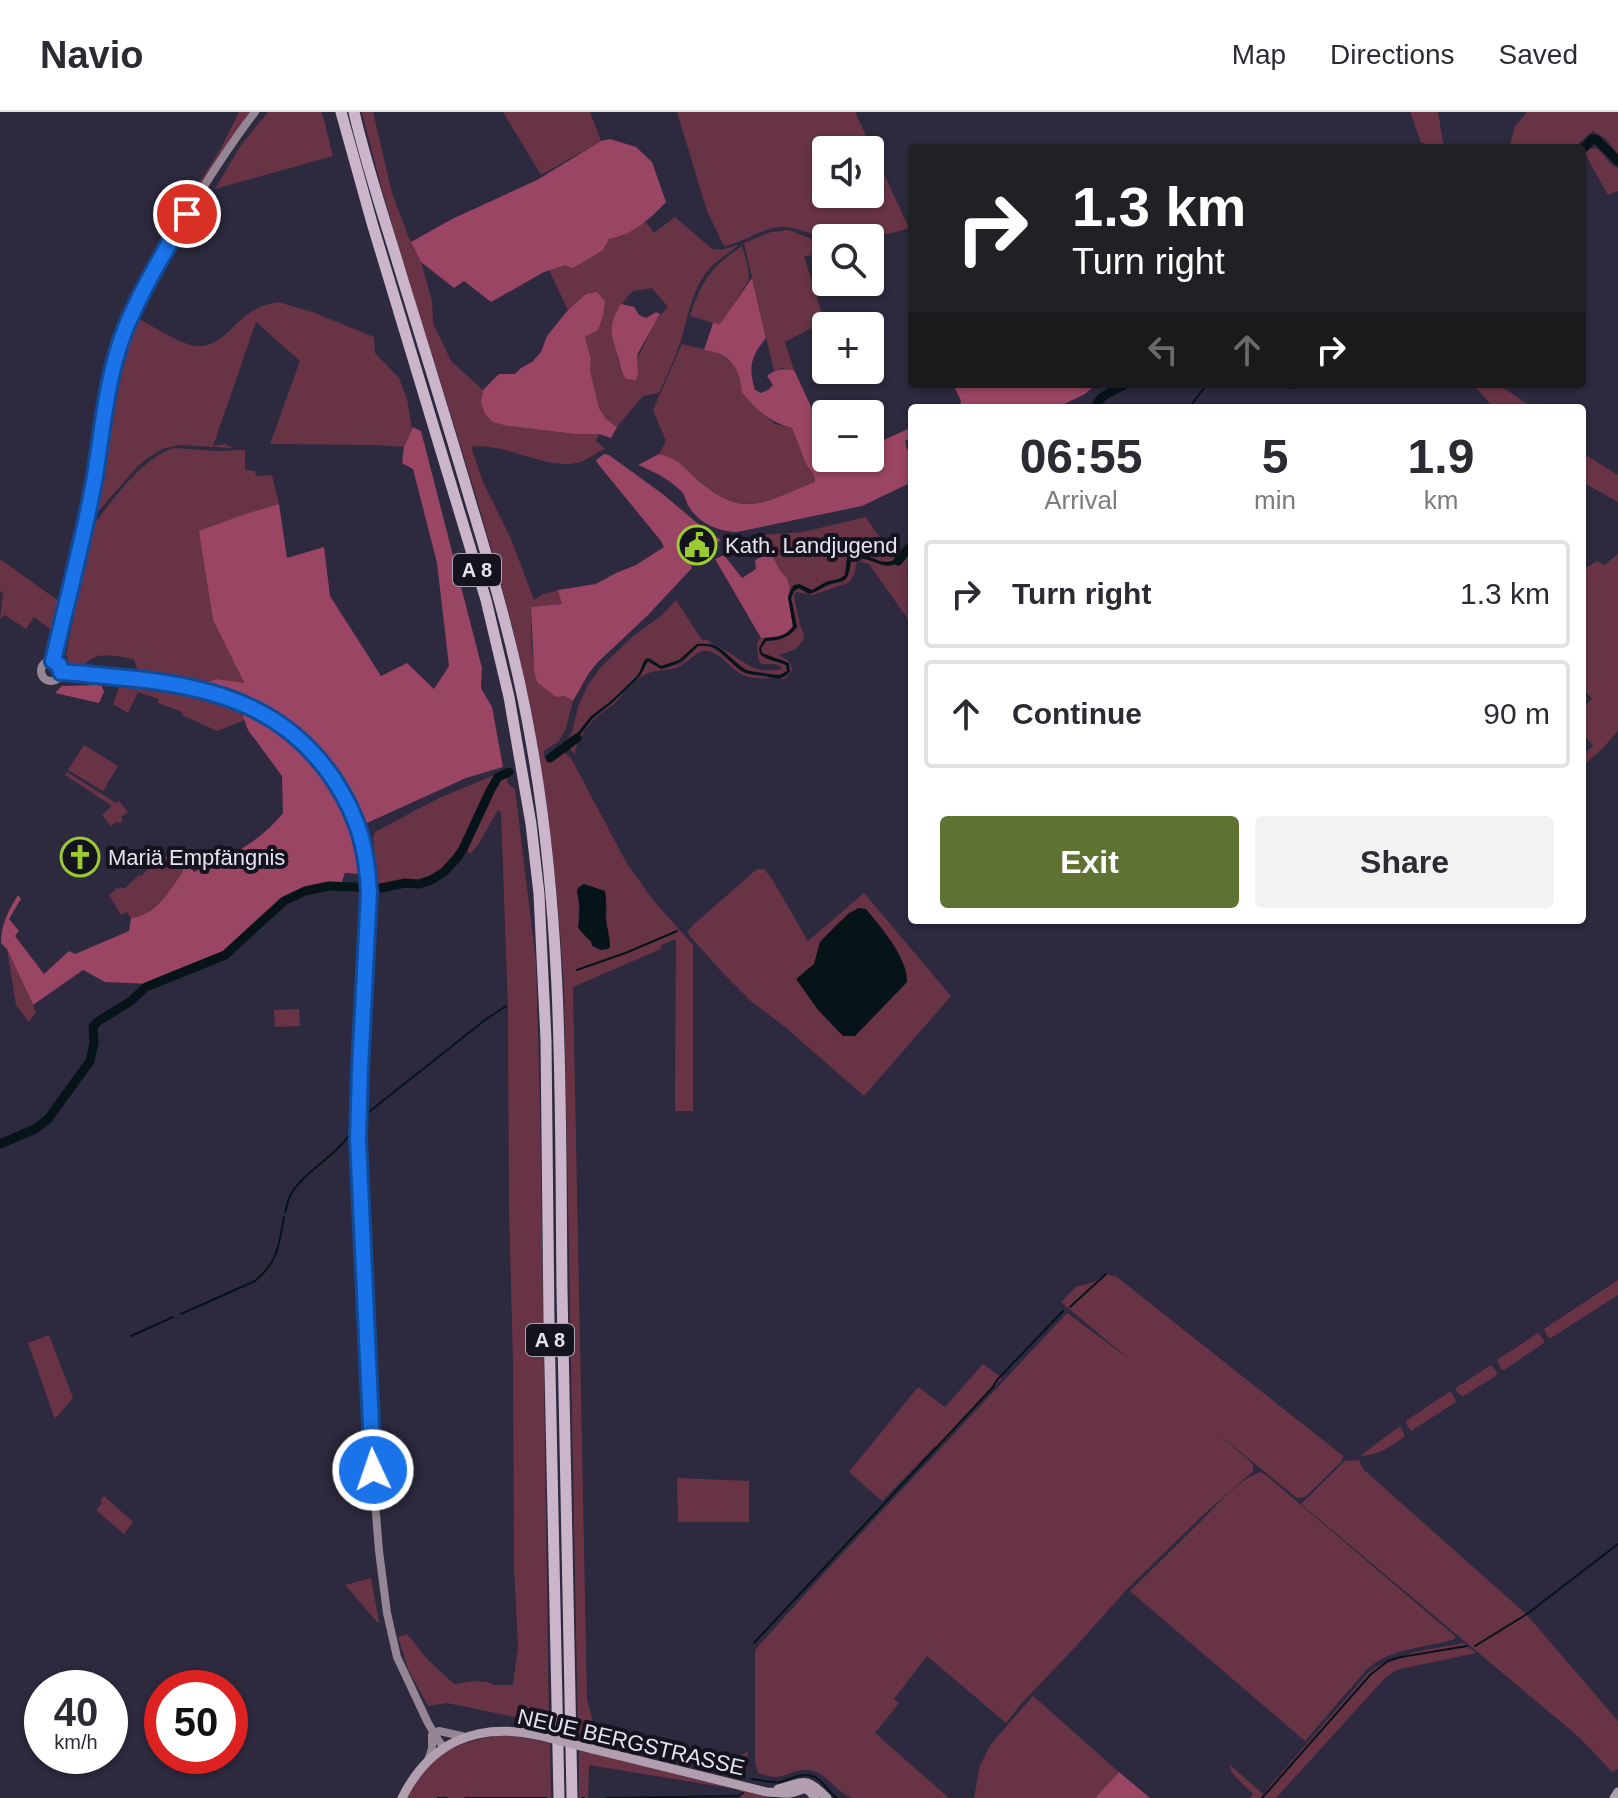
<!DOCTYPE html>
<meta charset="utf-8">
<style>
body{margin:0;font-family:Arial,sans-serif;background:#f2f2f3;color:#2b2b33;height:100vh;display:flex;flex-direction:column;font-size:30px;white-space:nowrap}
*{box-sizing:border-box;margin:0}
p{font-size:26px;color:#7c7c81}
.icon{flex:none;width:44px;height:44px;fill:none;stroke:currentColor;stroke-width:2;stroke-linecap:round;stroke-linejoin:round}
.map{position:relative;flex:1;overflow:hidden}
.side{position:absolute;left:908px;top:292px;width:678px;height:520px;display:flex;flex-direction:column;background:#fff;border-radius:8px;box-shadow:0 2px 6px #0004}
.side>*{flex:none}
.guide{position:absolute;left:908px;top:32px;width:678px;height:244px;border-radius:8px;box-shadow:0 2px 6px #0004;background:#202124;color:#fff;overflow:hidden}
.fabs{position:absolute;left:812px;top:24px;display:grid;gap:16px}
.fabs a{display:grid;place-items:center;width:72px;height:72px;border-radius:8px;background:#fff;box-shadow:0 2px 6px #0004;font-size:40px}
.speed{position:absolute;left:24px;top:1558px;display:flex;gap:16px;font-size:40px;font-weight:700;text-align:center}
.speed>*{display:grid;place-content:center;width:104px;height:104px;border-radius:50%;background:#fff;box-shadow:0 2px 6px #0004;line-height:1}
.speed small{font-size:20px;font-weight:400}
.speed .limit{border:12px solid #d22;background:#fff;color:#111}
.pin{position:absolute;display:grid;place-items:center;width:68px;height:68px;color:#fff;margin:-34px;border:4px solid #fff;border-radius:50%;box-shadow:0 2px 8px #0007}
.me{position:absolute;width:88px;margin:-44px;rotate:357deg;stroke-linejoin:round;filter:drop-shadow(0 0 6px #0008)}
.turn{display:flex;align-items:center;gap:28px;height:168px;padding:0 32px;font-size:36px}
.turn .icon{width:104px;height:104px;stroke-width:2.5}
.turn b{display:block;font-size:56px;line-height:68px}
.lanes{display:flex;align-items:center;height:76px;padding:0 32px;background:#0003;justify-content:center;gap:40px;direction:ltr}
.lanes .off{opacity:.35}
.eta{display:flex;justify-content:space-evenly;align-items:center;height:136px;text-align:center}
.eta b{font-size:48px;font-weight:700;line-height:56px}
.button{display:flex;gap:16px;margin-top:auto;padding:16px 32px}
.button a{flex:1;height:92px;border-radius:8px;background:#5e7332;color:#fff;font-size:32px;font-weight:700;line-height:92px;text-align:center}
.button a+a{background:#f2f2f3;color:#2b2b33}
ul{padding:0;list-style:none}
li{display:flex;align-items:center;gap:24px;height:108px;margin:0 16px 12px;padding:0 16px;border:4px solid #e1e1e2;border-radius:8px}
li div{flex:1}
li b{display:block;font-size:30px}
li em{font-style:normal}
header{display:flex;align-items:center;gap:48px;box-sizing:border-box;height:112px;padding:0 40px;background:#fff;border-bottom:2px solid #e1e1e2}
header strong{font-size:38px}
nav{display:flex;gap:44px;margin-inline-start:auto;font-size:28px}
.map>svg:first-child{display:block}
</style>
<header>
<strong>Navio</strong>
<nav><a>Map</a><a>Directions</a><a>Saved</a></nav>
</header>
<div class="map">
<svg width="1618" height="1686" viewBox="0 0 1618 1686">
<rect width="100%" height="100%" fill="#2d293e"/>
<g fill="#683445" fill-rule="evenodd">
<polygon points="239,0 251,0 171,121 167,122 221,36"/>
<polygon points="268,0 322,0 333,44 215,77 241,33"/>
<path d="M362,0H373L392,81L409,126L421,150L432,189L433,211L451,249L483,278L481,290L508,314L575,322H599L596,329L605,337C597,340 590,346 583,349C549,362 506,329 471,335L483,370L511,427L534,488L542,483L558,478L563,492L531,495C531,520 531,546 537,570L573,589L566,616L559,629L544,639V645L549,649L564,640L571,646L626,750L653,788L693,833V999H675L676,827L661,833V837L573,875L587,1588L594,1614L681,1642L716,1650L734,1648L748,1639L747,1657L745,1659L736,1661L696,1653L678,1651L606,1631L578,1621L564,877C557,752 541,628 510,506C467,336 403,171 362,0ZM584,772L605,780L607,797L606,806L610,835C604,833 596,832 591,829C572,819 580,791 581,773Z"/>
<polygon points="503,0 590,0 601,29 541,63"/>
<path d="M677,0H855L909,116C877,126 859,126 826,126V128C813,123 796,114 781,115C761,116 744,131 724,134L707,99ZM826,38H870V82H826Z"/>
<polygon points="1410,0 1438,0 1444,36 1425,36 1424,31 1421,31"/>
<polygon points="1527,0 1618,0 1618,42 1606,27 1593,19 1573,36 1507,36 1510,33 1515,14"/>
<path d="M1596,36C1605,41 1607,52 1618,56V79L1608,83L1584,40L1589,37Z"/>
<path d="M675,105L712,137L721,138L739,133C729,141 717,148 709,157C692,177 688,204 681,228C675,246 667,264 659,281L643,284L617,315L606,307L599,296L594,279L590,259L591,247L585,224L586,182L568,198L549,158L565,152L609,127L620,125L646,110L654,121ZM652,176L668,195C652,209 647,229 637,247C633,252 626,257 622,262C613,220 600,214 633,179Z"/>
<polygon points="788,118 826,132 826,142 804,144 824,209 785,230 794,258 781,256 774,259 744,131 771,120"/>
<path d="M742,134L748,155L749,168L720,213L690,204C702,168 710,156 742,134Z"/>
<path d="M278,190L315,201L374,225L375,241L399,266L407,287L412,317L404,335L374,333L270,332L300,249L256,210L213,334L225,332L232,336L178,333L162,337L146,347L137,355L95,403V393C105,330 112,265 137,206C153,214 178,231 195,234C219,237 231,214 248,202C257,195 267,192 278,190Z"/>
<path d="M682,232L716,240L734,252L742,268V281L756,296L775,312L792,316L806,352L814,363L815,371C766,387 747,409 700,370C684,356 680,348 659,342L666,329L653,298Z"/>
<polygon points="1470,272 1498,272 1533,296 1494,296 1478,278"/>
<path d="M174,336L217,339L245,338V358L255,359L256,364L272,363L279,392L248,401L200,420L213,508L244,572L216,567L203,572L139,562L134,547C112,544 97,537 81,556L71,555L66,543L89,424L93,420L96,410C115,384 143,346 174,336Z"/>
<polygon points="1584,342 1618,363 1618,390 1582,370 1582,345"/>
<path d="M866,405C876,421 885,436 905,440C879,466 866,431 850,444C846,447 846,458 845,463L840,467L826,470L812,478L794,473L790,477L787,466L781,460L761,423L803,420Z"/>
<path d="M910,438L912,440V513L869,452L857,449L854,463L848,471L813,483L796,480L794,484L800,513L804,522L803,528L796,537L779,543C786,548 791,547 792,558L785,567H781L787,563L790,559L783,548L770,545L762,541L761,536L766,529L780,528L797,515L791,486L794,479L799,476C814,486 817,477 830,473C834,471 839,471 843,470L850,458L851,448C878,439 883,472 910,438Z"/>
<polygon points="1618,442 1618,619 1601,638 1582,654 1582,643 1593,634 1582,620 1582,596 1592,587 1582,574 1582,458 1597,449 1604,453"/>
<polygon points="0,447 60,490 53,519 34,505 26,517 5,503 0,507 3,481 0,479"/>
<path d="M676,488L702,528H708L712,532H697L679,548L661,554L650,546L644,549C638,572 609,588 592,604C583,612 578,624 568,633L567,629L572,620L579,592L588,573L601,555L633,524L661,504Z"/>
<path d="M761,526H765L759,535V540L770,548L786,553L787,559L781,563H777L746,558L718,535C741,545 752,564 781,557V555L775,552H761L758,546L757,530Z"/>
<path d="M698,534H711L744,561L774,567C764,566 752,567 743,563C730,557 723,542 708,539C698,537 690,549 682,553C670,560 656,557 646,562C634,568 624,581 615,591C610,595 605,598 600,602C589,611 575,629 575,643L570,636C578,626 585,614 594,605C609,590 642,572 646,550L648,549L661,557L682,551Z"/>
<path d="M120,573C163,578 206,580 243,602L245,608L217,619L182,603V600L158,591L159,587L138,580L128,601L113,592Z"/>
<polygon points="84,633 118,654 103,679 68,658"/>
<polygon points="504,659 508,672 515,677 536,850 540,993 549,1612 447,1591 428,1594 408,1557 398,1525 407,1522 428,1548 454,1572 475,1569 487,1570 493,1573 513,1573 518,1535 514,1455 513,1252 509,1096 508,896 501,700 498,698 478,733 470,742 462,732 441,758 430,766 419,769 401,768 378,774 373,727 375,720 439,686"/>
<polygon points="67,660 116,691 119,689 128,700 121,705 123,709 120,711 117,710 111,714 102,703 112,694 65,663"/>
<path d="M175,738L180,742L184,760C169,779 157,803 131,806L127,800L121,803L109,783L117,776L119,777L121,775L124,777L139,763L141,764L148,757Z"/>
<path d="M757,757H764L772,767L808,829L864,781L951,884L864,984L785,915L752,890L721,859L689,823L688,819L692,814ZM840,809L907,870L855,924L804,860L814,852L820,830Z"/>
<polygon points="7,837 36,900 29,910 16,893"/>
<polygon points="299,897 300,914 275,915 274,898"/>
<path d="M1106,1162L1117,1165L1343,1344L1342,1349L1305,1385L1297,1386L1215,1319L1253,1352V1359L1203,1403L1127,1477L1079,1531L1020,1593L1006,1611L927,1544L894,1587L899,1591L875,1621L949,1686H853C834,1680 828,1661 809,1658C797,1656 789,1663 777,1665C771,1665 764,1663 758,1661L755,1650V1538L827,1458L1067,1201L1128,1246L1061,1190L1076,1175L1094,1170Z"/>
<polygon points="1618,1168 1618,1183 1551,1226 1548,1225 1544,1217"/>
<polygon points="1538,1221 1544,1228 1544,1231 1504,1258 1501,1257 1497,1248"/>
<polygon points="49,1223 73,1286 55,1307 28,1231"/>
<polygon points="983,1252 1002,1266 938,1336 935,1334 882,1389 849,1360 918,1275 945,1295"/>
<polygon points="1491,1253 1497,1260 1496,1264 1463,1284 1457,1281 1456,1276"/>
<polygon points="1449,1280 1452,1281 1456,1290 1411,1319 1406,1311 1406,1309"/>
<path d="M1400,1314L1405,1324C1390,1335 1379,1343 1360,1344Z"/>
<polygon points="1359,1348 1363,1357 1527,1503 1618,1609 1618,1657 1612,1660 1580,1626 1301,1392 1345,1349"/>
<path d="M1260,1360L1267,1364L1456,1525L1452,1528C1420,1537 1394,1535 1367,1557L1305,1629L1130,1479C1154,1455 1178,1432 1202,1408C1218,1392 1238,1368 1260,1360Z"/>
<polygon points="677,1366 749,1369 749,1410 678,1410"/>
<polygon points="104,1384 133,1410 124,1422 96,1398 102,1391 100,1388"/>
<polygon points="371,1466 379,1510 378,1511 345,1473"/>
<path d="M1464,1531L1476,1541L1396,1558L1386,1565L1276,1686H1250L1253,1682L1232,1661L1229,1652L1263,1682L1368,1561C1396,1539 1430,1538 1464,1531Z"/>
<polygon points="1033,1584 1119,1660 1095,1686 974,1686 980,1653 991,1632"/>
<path d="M504,1622L550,1631L551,1686H406C413,1676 419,1663 428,1654C448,1633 476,1627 504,1622Z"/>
<polygon points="579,1639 590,1641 771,1686 741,1686 741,1678 589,1653 588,1686 579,1686"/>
</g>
<g fill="#994563">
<path d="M610,27L636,35L652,50L666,90C650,107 633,123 609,127L603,138L573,156L565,153L544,160L491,190L464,169L454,176L421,150L411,130L452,107L537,68L601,29Z"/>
<path d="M752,166L766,226C751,244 748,255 755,278L761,281L768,278L773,273L767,264C777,256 783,257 794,258L826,327V346H837L840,355L856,346H870V337L884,328L912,315V325L905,329L907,338L912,337V370L862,394L737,420C719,420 699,411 689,395C686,390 685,383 681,379C669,367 653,359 638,353L659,342C680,347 684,356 700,370C746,409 767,388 815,370L814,363L806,352L792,316C770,311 757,298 742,281C741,257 730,241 704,238L713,211L720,212Z"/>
<polygon points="597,180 605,189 603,204 598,218 585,225 591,247 590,259 599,296 606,307 617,315 611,326 599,322 575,322 508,314 493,310 485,302 481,290 483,278 499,262 515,262 521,256 532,250 541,240 547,224 568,198 586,182"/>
<path d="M621,192L634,195L639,203L646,206L656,200L660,202L638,241C635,252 641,255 636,268L626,267C621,260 621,256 619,248C612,224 606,215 621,192Z"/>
<polygon points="953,272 1030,272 1034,275 1054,272 1096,272 1085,282 1056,296 951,296 960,293 961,289"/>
<path d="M413,315L421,319L482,556L481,576L492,595L503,655L466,666L367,711L360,705C340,666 311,618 270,597C252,588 232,581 213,574L203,572L216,567L244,571L213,508L199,419L248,401L279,392L287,446L324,435L330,484L381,564L407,551L434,577L449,554L437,451L413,357L402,351L404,335Z"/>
<polygon points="604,342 609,343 664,383 703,416 721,428 690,448 692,456 648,503 597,551 589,561 573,589 564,584 556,585 537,570 534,559 531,495 562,492 558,478 596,472 616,461 636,453 664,435 661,429 598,352 596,348"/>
<path d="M761,423L781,460L787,466L790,477L788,485L793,514C785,526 774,525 761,526L715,447L724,443L742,466L756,457L755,448L765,443L758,426Z"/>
<polygon points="96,573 102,574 104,580 99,591 55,581 62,574"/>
<path d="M241,598C253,604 265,608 275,615C284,620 291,629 299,635C339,672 353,710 362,762L345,761L341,772L316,773L282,787L223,841L151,872L105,870L83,858L33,893L7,837L1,831C1,813 8,799 18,783L21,787L9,807L19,819L15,824L44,862L69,839L75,842L129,819L131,806C157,803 169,779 183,760L180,742L194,760C229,744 258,732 283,701L282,664L248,618Z"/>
<polygon points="1119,1660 1150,1686 1095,1686"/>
</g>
<g fill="#061419">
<path d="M905,440H907C889,470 873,440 851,448C847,474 847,466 827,473C821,476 816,480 809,482L799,476L794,479L791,486L797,515C789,526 780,528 766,529L761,536L762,541L789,551L790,559C783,568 778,567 767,564C759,562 750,564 742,559C725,548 721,531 698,534C686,546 678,553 661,557L648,549L640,564L611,592L593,606L570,636L568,633L591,604L609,591L638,563C642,557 642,550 647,546L661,554L679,548L697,532C722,530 725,543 743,556C750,561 759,560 768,562C777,563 780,564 787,559L786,553C771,546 749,548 765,526C777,525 786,525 793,514L788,485L794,473L799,472L812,478L826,470L839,467L845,463L847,446C873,432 879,466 905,440Z"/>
<path d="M584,772L605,779C607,789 605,798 606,807C607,817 610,825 610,835L608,837L601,838L592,834L591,830L578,816L580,798L577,779L578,776Z"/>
<path d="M859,796L866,797C881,815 908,846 907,870L855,924H843L818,898L796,867L814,852L820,830L849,801Z"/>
</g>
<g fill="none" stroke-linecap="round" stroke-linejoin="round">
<g stroke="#061419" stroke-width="2">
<polyline points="1275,272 1293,276 1311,272"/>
<polyline points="1189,296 1207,272"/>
<polyline points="577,858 628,840 677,819"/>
<polyline points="365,1003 485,908 506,894"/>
<path d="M285,1100C287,1094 288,1087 291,1082C306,1057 341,1042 353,1016"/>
<polyline points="1070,1195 1106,1162"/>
<path d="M181,1202L255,1169C278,1150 279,1133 284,1105"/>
<polyline points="131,1224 173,1205"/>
<polyline points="754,1531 993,1275 997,1268 1063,1199"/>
<polyline points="1475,1534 1527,1502 1618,1432"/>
<path d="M752,1667C761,1668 771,1671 779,1670C793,1667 804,1658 818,1667C825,1672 829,1681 837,1686"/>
<polyline points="438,1686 447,1686"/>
<polyline points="465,1686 546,1686"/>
<polyline points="582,1686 584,1686"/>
<polyline points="606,1686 738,1684 743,1681"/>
<polyline points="1262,1686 1371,1562 1388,1549 1401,1545 1467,1534"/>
</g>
<g stroke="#061419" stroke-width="9">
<polyline points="1582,38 1592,27 1597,28 1618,49"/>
<path d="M1095,296C1099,282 1115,279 1126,272"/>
<polyline points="898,449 909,436 912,435"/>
<polyline points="550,646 577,626"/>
<polyline points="0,1032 35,1017 48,1007 90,949 94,931 93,915 97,910 131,889 146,875 225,843 284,789 305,779 329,774 381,776 405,771 419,772 431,768 444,760 457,746 463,737 490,679 498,665 509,660"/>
</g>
<g stroke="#948694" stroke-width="8">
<path d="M53,549C66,487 84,426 95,364C103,314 107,262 126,215C142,177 163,142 184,107C206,70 229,34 255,0"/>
<circle cx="51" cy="559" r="10"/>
<path d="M61,560C81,561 101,564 122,565C209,573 287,593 336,671C358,706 367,740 369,780L360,957L359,1046L374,1377L379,1439L387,1501L397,1545L428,1611L440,1631L445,1635"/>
<polyline points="439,1619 466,1625"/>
<polyline points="428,1648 432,1637 432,1623"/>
</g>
<g stroke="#b19fb0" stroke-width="9">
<path d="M592,1637L767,1680C774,1680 784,1682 790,1681C803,1679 805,1671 815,1686"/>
<path d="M778,1677C805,1670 805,1664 827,1686"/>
<path d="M402,1686C430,1630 477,1610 537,1623"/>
<polyline points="1614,1686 1618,1680"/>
</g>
<g stroke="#cbb5ca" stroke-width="11">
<polyline points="341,0 372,111 486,488 509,585 531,712 539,782 546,928 549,1211 559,1686"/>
<path d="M354,0C367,56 386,111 402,165C425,239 448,313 470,388C494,467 517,547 531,629C564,811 560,995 562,1178C564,1348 570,1517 572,1686"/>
</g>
<polyline stroke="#b19fb0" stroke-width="9" points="537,1623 592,1637"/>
</g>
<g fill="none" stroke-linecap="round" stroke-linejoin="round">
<g stroke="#114b97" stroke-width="20">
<path id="route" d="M187,102C165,138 143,175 126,215C107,262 103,314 95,364C84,426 67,488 53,549L59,553L61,560C79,561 97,563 115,565C204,572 285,591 336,671C359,707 367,738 369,780L360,957L358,1027L373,1358"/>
</g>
<use href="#route" stroke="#1a73e8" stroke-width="14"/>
</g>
<defs>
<g id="civic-ring" transform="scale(2)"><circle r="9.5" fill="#15131d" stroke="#9cca31" stroke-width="1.5"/><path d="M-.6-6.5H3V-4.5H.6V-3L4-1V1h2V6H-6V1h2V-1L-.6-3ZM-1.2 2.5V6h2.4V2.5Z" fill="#9cca31"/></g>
<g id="church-ring" transform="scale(2)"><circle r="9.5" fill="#15131d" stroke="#9cca31" stroke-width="1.5"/><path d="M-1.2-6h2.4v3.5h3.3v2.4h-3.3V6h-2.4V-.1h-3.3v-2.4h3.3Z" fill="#9cca31"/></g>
</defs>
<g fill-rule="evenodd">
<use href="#civic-ring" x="697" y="433"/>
<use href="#church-ring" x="80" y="745"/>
</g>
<g text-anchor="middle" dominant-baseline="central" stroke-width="8" stroke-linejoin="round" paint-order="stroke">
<g fill="#15131d" stroke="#a7a5b1" stroke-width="2">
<rect x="453" y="442" width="48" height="32" rx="6"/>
<rect x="526" y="1212" width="48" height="32" rx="6"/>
</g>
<g font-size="20" font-weight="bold" fill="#e5e3f1">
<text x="477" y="458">A 8</text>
<text x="550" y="1228">A 8</text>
</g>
<g font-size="22" fill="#e5e3f1" stroke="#15131d" text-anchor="start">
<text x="725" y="433">Kath. Landjugend</text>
<text x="108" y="745">Mariä Empfängnis</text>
</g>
<g font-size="22" fill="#e5e3f1" stroke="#15131d">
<text transform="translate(631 1630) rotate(13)">NEUE BERGSTRASSE</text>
</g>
</g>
</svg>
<div class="fabs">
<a><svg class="icon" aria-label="sound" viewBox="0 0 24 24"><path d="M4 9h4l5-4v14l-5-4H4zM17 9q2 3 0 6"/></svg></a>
<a><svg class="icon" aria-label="search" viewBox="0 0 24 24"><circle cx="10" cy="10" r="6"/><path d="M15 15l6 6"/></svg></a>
<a>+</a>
<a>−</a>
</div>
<div class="speed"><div>40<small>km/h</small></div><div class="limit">50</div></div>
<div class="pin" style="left:187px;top:102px;background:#d93025"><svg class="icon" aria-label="arrive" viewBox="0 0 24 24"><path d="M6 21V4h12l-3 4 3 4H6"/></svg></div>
<svg class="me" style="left:373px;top:1358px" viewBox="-20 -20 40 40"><circle r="17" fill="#1a73e8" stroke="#fff" stroke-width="3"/><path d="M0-11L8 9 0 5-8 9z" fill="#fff"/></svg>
<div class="guide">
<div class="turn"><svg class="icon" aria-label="right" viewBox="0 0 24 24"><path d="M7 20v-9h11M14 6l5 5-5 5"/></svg><div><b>1.3 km</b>Turn right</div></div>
<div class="lanes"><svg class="icon off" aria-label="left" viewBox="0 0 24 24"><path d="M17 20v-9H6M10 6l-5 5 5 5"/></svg><svg class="icon off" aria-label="ahead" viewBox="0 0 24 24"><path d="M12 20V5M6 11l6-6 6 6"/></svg><svg class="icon" aria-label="right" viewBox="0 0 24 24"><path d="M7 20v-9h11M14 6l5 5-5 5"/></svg></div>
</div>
<section class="side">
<div class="eta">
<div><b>06:55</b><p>Arrival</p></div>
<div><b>5</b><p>min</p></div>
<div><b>1.9</b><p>km</p></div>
</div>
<ul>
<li><svg class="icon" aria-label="right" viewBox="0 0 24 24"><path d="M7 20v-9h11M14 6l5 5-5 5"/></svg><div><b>Turn right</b></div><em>1.3 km</em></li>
<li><svg class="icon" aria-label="ahead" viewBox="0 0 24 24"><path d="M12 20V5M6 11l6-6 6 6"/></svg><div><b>Continue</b></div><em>90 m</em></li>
</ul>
<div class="button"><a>Exit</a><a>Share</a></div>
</section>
</div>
